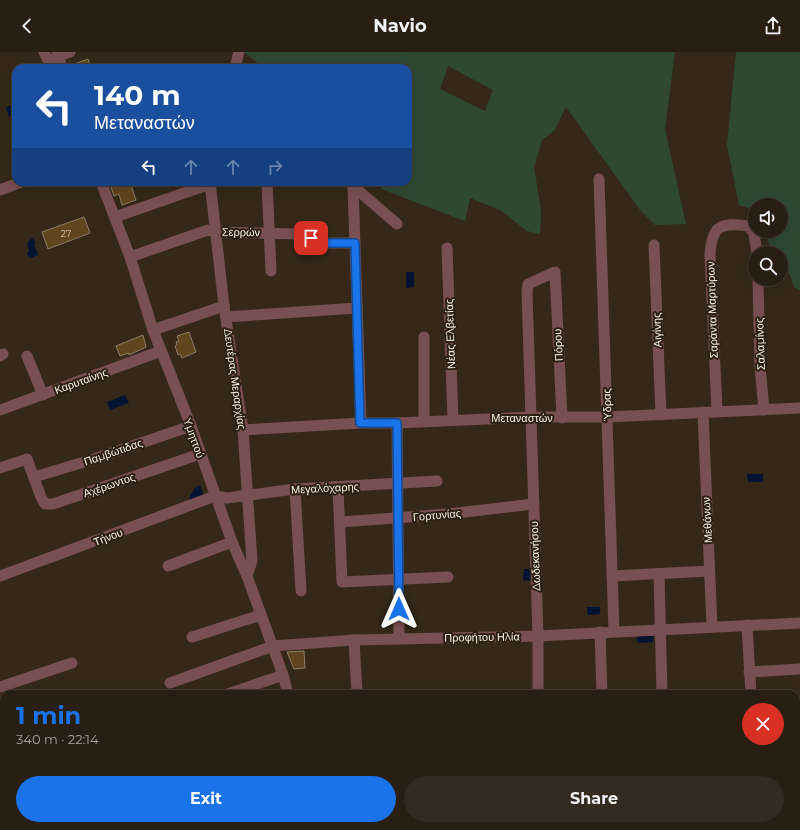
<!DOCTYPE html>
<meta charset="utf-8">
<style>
body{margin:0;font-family:Montserrat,sans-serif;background:#342b20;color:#f1f3f6;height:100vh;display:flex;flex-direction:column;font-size:15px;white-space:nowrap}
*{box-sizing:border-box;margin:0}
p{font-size:13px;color:#a5a29f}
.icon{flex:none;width:22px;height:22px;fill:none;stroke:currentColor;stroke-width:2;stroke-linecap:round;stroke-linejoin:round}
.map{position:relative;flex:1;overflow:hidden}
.panel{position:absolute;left:0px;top:638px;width:800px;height:140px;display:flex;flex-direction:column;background:#281e12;border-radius:12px 12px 0 0;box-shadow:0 4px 16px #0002,0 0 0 1px #443c32}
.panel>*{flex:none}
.top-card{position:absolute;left:12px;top:12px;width:400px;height:122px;border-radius:12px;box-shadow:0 4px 16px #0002,0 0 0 1px #443c32;background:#1a4fa0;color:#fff;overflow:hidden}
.controls{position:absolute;left:748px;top:146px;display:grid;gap:8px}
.controls a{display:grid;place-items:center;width:40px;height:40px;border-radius:50%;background:#281e12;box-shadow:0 4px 16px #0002,0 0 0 1px #443c32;font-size:20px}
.pin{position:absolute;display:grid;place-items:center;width:34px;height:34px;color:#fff;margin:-17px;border-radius:8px;box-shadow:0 2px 6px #0006}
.me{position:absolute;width:44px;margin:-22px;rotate:0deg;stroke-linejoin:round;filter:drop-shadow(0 0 3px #0008)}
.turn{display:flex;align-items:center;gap:14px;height:84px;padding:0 16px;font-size:18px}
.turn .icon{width:52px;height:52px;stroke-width:2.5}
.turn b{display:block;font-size:28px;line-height:34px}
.lanes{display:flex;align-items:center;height:38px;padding:0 16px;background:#0003;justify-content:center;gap:20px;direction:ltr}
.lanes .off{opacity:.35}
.round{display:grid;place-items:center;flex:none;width:42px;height:42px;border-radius:21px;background:#342b20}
.summary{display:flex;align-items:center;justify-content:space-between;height:68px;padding:0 16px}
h1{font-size:24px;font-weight:700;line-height:30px;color:#1a73e8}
.action{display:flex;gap:8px;margin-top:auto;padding:8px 16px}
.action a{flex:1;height:46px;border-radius:24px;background:#1a73e8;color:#fff;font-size:16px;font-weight:700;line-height:46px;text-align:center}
.action a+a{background:#342b20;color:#f1f3f6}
header{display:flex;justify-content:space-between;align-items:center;height:52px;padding:0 16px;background:#281e12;font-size:18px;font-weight:700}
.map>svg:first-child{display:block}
</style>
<header><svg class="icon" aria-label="back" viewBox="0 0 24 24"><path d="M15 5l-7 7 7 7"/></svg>Navio<svg class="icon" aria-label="share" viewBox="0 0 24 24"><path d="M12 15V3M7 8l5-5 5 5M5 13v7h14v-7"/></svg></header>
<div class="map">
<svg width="800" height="778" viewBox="0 0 800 778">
<rect width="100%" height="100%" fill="#352818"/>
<g fill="#2f4931" fill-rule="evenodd">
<path d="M244,0H675L665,77L686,172L655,173L640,158L566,55L555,78L542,88L534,115L541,159L540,182L527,179L500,158L470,146L465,169L381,137L384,130H408V16H259V12ZM448,14L493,38L485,59L440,37Z"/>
<polygon points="736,0 800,0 800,238 794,235 782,201 769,192 765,179 781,179 781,153 755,153 755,158 739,153 727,93"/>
</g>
<g fill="#001331">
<polygon points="16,52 16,62 9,65 6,55"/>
<polygon points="32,186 36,190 34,192 38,203 30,206 27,202 29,199 27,191"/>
<polygon points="406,220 414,220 414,235 406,236"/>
<polygon points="125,343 129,351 110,358 107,350"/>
<polygon points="747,422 763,422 763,430 748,430"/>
<polygon points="200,433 204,444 190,450 189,446 195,436"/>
<polygon points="524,517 531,517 531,529 523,528"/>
<polygon points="587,555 600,555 600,562 588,563"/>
<polygon points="638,584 653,584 653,590 639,591 636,588"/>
</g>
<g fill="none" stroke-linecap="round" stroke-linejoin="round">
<polyline stroke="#001331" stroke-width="2.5" points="120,778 128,774"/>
</g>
<g fill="#5f461e" stroke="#8b7d6a">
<polygon points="88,7 91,16 69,16 69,14"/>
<polygon points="124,130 130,130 136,148 122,153 119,142 114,144 111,135"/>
<polygon points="84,165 90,181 48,197 42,180"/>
<polygon points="189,280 196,300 182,306 180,302 178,303 175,294 177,293 176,290 179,289 177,284"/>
<polygon points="143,283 146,295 129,303 129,301 120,304 116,294"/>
<polygon points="304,599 305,616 294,617 287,600"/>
</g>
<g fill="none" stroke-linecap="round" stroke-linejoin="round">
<g stroke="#784f52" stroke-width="11">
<polyline points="44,0 48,8 59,7"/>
<polyline points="57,0 62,16"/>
<polyline points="58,4 70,0"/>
<polyline points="235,16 239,0"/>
<polyline points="599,127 614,579"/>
<polyline points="101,130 130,205 153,278 191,374 232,490 247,524 283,623 288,642"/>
<polyline points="210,130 224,254 243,378 252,509 247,524"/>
<polyline points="267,130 271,219"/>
<polyline points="353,134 361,371"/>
<polyline points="353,134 397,172"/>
<polyline points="0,138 21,130"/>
<polyline points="115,165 210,132"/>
<polyline points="654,193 661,363"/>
<polyline points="447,196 453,368"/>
<polyline points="130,205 208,178 215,180 301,182 321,191 355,191"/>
<polyline points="758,227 760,314 764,358"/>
<polyline points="226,265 357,256"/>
<polyline points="153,278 224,254"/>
<polyline points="424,285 424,369"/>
<polyline points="0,304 3,302"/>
<polyline points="27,304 43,343"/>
<polyline points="0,358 161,299"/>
<path d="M717,359L710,202C712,174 720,170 748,174L754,181L757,201"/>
<polyline points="703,360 712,575"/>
<polyline points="397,371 399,587"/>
<polyline points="243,378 361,371 397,371 531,365 607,365 800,356"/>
<polyline points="0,416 27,407 41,445 45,452 53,452 200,402"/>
<polyline points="34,425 91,408 191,374"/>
<polyline points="338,435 342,530 448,525"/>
<polyline points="295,437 301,539"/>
<polyline points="341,470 448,462 534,452"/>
<polyline points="168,514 232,490"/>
<polyline points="659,522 662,642"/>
<polyline points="0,524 215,444 227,446 295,437 437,429"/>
<polyline points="612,524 709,519"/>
<polyline points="747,573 751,642"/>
<polyline points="600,580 602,642"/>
<polyline points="192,585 261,563"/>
<polyline points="354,588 357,642"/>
<polyline points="749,620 800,617"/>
<polyline points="170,631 273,594 354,588 538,584 800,571"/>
<polyline points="0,635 72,611"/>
<polyline points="228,642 283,623"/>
<polyline points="538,642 538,584 527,240 528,232 555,220 562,366"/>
<polyline points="796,665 800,665"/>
<polyline points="0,701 4,713"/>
<polyline points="796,720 800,720"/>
<polyline points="0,722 4,721"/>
<polyline points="0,752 4,771"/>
<polyline points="606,774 606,778"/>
<polyline points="663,774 663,778"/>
<polyline points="758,774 758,778"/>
<polyline points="314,777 342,778"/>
<polyline points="367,778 393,775 413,778"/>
<polyline points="537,778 537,774"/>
</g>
</g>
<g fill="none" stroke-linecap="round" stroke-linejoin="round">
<g stroke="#114b97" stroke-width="10">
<polyline id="route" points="311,186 321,191 355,191 360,371 397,371 399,557"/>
</g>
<use href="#route" stroke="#1a73e8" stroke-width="7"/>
</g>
<g text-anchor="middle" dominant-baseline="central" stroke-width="4" stroke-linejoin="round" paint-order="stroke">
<g font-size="9" fill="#d5c8b6">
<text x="66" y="181">27</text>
</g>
<g font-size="11" fill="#fcf3e9" stroke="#2b1f0f">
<text transform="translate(241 180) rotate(1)">Σερρών</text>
<text transform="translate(712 258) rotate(-92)">Σαράντα Μαρτύρων</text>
<text transform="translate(657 278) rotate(-92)">Αιγίνης</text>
<text transform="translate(450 282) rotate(-92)">Νέας Ελβετίας</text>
<text transform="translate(760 292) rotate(-92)">Σαλαμίνος</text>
<text transform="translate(558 293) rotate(-93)">Πόρου</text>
<text transform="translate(235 327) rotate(82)">Δευτέρας Μεραρχίας</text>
<text transform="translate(81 329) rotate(-20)">Καρυταίνης</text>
<text transform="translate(607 353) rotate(-92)">Ύδρας</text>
<text x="522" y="366">Μεταναστών</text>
<text transform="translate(194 386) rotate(70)">Υμηττού</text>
<text transform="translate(113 400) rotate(-19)">Παμβώτιδας</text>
<text transform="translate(109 433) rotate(-19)">Αχέρωντος</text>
<text transform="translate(325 436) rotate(-3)">Μεγαλόχαρης</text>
<text transform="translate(437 463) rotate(-5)">Γορτυνίας</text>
<text transform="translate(707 468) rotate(-93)">Μεθάνων</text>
<text transform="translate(108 485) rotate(-21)">Τήνου</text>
<text transform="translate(535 504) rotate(-92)">Δωδεκανήσου</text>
<text transform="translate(482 585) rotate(-1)">Προφήτου Ηλία</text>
</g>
</g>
</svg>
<div class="controls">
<a><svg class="icon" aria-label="sound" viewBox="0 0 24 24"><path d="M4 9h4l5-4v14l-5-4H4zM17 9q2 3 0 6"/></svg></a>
<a><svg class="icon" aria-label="search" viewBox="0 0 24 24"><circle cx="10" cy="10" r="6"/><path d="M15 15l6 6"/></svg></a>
</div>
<div class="pin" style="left:311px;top:186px;background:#d93025"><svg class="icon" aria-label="arrive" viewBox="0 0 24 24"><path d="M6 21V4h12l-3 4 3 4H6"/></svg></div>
<svg class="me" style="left:399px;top:557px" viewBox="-20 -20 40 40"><path d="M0-17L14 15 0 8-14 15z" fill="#1a73e8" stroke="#fff" stroke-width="4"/></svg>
<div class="top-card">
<div class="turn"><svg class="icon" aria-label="left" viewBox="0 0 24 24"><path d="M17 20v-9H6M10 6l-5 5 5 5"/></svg><div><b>140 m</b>Μεταναστών</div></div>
<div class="lanes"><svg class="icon" aria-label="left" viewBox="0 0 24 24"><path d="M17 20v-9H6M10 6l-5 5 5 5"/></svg><svg class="icon off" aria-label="ahead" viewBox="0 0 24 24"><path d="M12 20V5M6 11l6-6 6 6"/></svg><svg class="icon off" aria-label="ahead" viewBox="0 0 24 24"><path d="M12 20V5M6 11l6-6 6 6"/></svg><svg class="icon off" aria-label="right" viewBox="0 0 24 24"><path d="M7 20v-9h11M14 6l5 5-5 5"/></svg></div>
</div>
<section class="panel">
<div class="summary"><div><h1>1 min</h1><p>340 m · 22:14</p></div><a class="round" style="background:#d93025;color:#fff"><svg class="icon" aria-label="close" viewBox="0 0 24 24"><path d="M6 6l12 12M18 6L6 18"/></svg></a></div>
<div class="action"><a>Exit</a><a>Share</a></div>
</section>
</div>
